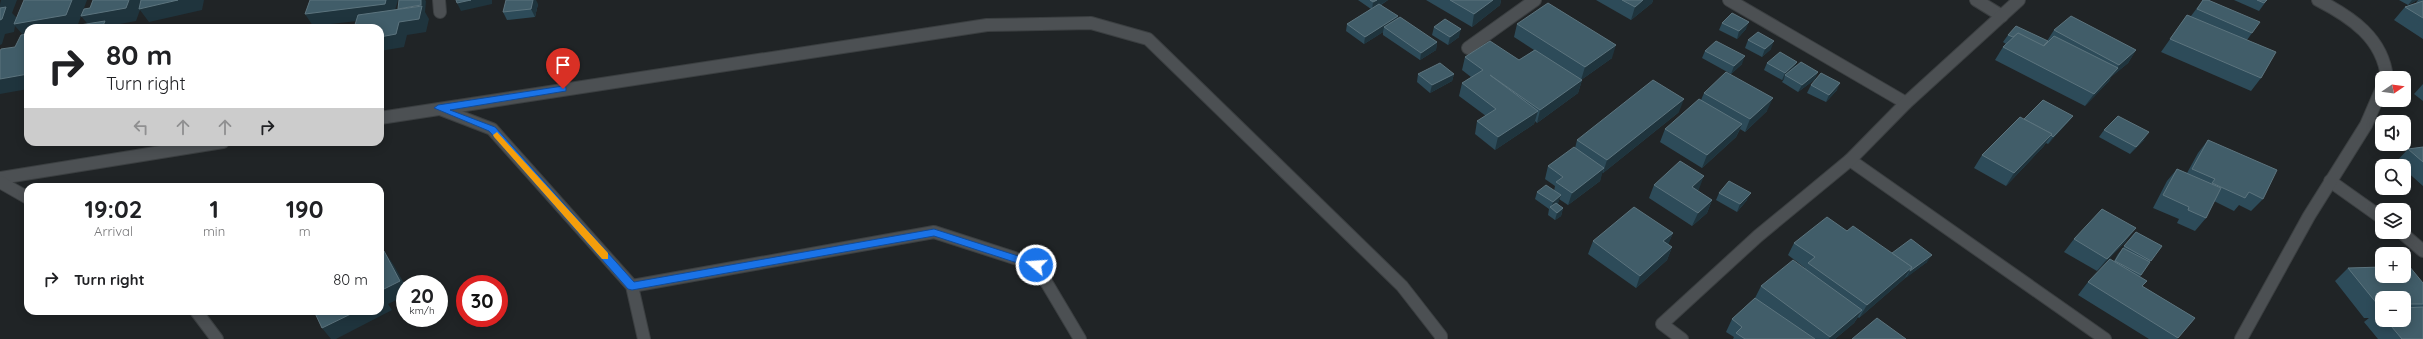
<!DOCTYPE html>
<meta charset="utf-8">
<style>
body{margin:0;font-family:Quicksand,sans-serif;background:#f2f2f2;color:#202124;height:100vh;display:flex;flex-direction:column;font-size:15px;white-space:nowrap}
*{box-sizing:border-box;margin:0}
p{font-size:13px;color:#757577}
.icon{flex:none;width:22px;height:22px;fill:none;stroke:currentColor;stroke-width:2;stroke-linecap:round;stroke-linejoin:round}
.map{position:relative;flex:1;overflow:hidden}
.sheet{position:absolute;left:24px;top:183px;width:360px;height:132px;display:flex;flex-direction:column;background:#fff;border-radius:12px;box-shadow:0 2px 10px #0003}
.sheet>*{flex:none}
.banner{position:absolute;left:24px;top:24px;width:360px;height:122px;border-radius:12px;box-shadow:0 2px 10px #0003;background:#fff;color:#202124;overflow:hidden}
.needle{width:26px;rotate:77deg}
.buttons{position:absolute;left:2375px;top:71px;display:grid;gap:8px}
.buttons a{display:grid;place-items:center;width:36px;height:36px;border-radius:8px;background:#fff;box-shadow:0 2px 10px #0003;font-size:20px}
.speed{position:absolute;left:396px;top:275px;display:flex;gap:8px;font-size:20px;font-weight:700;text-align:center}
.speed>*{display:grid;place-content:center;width:52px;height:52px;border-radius:50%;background:#fff;box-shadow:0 2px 10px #0003;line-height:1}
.speed small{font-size:10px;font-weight:400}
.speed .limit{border:6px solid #d22;background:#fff;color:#111}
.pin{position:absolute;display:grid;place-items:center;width:34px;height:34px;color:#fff;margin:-41px -17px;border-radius:50% 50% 50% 0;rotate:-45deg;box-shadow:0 0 4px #0007}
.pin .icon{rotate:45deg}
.me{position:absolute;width:44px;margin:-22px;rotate:288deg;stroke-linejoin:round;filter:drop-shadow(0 0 3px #0008)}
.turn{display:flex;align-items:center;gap:14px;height:84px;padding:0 16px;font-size:18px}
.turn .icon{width:52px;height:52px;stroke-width:2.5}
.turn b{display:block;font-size:28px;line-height:34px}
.lanes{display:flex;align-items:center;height:38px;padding:0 16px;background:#0003;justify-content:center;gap:20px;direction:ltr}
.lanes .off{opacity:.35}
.eta{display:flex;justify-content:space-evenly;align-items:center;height:68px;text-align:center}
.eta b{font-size:24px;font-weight:800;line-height:28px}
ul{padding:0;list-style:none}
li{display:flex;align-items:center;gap:12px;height:56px;padding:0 16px}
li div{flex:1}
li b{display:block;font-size:15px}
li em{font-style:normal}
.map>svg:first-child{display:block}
</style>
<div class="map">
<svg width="2423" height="339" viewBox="0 0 2423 339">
<rect width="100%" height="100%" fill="#202426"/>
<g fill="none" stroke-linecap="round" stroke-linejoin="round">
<g stroke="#3b3f41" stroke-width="14">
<g id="minor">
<polyline points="439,0 440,12"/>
<polyline points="1729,0 1906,103"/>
<polyline points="1976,0 2002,16"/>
<path d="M2318,0C2351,17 2383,38 2387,78"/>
<polyline points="1468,48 1535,0"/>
<polyline points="440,109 492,129 632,286 644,339"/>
<polyline points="380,118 987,25 1091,23 1148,39 1402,286 1441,336 1441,339"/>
<polyline points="1850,160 2105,339"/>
<polyline points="0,178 223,142"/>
<polyline points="2330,181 2382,218"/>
<polyline points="0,182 28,198"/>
<polyline points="2401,232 2423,251"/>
<polyline points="632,286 934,232 1036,265 1080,339"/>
<polyline points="196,311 217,339"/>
<polyline points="1682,339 1662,324 1758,236 1850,160 1906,103 2019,0"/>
<polyline points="2241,339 2309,216 2366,125 2382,88"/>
</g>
</g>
<use href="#minor" stroke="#4c5053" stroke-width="12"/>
</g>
<g fill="#2d4b59" fill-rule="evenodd">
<polygon points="1358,0 1388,0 1381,5 1398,18 1437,42 1436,50 1420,60 1383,35 1383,32 1364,44 1346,31 1347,24 1371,9"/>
<polygon points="1426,0 1501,0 1500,5 1472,27"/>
<polygon points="1596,0 1653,0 1652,3 1631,20"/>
<polygon points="2203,0 2252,33 2247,40 2261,78 2251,91 2161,52 2187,15 2191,16"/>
<polygon points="2234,0 2267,0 2259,11"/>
<polygon points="2399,0 2417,0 2408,5"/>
<polygon points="2418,0 2423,0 2423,39 2394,20 2405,7 2416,3"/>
<polygon points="538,4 535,17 507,20 503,12"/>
<polygon points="1722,23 1746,29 1737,39 1719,30"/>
<polygon points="1517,24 1612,58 1581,80 1582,80 1578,93 1537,123 1535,121 1534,124 1495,150 1475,134 1477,121 1486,116 1459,96 1462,83 1471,77 1462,70 1465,57 1519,60 1534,50 1514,37"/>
<polygon points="1434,27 1459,37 1448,45 1432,35"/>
<polygon points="2054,30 2136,50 2128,63 2111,77 2109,81 2085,106 1995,60 2003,47 2006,44 2003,42 2008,35 2047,41"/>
<polygon points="1748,40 1771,49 1762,57 1745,48"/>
<polygon points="1705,51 1742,64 1731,74 1702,58"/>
<polygon points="1767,63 1795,67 1818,72 1814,80 1798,92 1782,82 1784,79 1782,80 1764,70"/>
<polygon points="1418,74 1454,74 1452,81 1430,93 1417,82"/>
<polygon points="2423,84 2423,101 2414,94"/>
<polygon points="1811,85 1837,90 1826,102 1807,93"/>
<polygon points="1704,93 1767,111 1745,132 1740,129 1736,137 1702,168 1660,142 1665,129 1701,100"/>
<polygon points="1679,112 1603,173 1602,172 1600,181 1568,205 1559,199 1558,203 1557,204 1563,208 1561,216 1555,220 1548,215 1549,209 1535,199 1537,192 1554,191 1555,186 1545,179 1548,166 1575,148 1577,140"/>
<polygon points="2073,116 2067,123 2048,144 2046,143 2043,147 2006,186 1974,168 1982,155 2024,119"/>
<polygon points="2104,130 2144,140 2130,154 2099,137"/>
<polygon points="2208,140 2263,199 2251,211 2239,205 2234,211 2214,201 2206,218 2195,231 2177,223 2179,219 2153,208 2167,181 2177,169 2187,173 2198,153"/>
<polygon points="2423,147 2423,186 2404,169 2404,166 2401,166 2396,162 2408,149"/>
<polygon points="1654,185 1699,189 1697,191 1712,200 1707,213 1692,226 1649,198"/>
<polygon points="1719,193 1747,200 1737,212 1716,200"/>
<polygon points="1847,231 1892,253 1927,262 1905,278 1904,279 1859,318 1858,317 1854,323 1835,339 1733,339 1734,337 1726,332 1732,319 1755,298 1761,286 1805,269 1805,268 1788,255 1794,243"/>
<polygon points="2136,232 2162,246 2148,264 2140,277 2142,286 2195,318 2177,339 2149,339 2078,295 2088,282 2114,261 2118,254"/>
<polygon points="1673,233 1668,244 1672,247 1667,260 1636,288 1588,254 1593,241"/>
<polygon points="2074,239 2126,241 2097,271 2064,252"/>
<path d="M2348,268L2423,283V339H2378L2364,322L2369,318H2364L2335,281ZM2382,298H2404V320H2382Z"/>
</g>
<g fill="#1f343d">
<polygon points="1,0 17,0 12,13 18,19 72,0 87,0 77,27 74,28 28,28 28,37 25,37 15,26 14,32 5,34 2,44 0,45 0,4"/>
<polygon points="129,0 204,0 202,10 149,22 140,10 136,21 109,26 111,28 91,28 81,16"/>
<polygon points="386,0 398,0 393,17 313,26 305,14"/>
<polygon points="421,0 425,0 426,1 425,12 429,19 426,32 407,35 404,47 380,51 380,37 399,22"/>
<polygon points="471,0 492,0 492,4 461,11 457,3"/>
<polygon points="533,0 536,0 538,4 535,17 531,9"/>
<polygon points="1377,0 1388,0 1372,10 1373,2"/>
<polygon points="1493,0 1501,0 1500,5 1472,27 1474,14"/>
<polygon points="1643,0 1653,0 1652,3 1631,20 1635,7"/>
<polygon points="2412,0 2417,0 2408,5"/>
<polygon points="1398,16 1397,24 1384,27 1383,32 1364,44 1365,37"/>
<polygon points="1749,22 1746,29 1737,39 1739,31"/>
<polygon points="1461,29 1459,37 1448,45 1450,37"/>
<polygon points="1774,41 1771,49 1762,57 1765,49"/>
<polygon points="1437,42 1436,50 1420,60 1421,53"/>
<polygon points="1616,45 1612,58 1581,80 1585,67"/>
<polygon points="2136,50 2128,63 2111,77 2109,81 2085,106 2094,94 2117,69 2119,65"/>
<polygon points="1745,56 1742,64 1731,74 1734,66"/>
<polygon points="1797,62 1794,70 1785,75 1784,79 1782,80 1785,73"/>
<polygon points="1818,72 1814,80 1798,92 1802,85"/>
<polygon points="28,74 28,89 0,94 0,79"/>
<polygon points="1454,74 1452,81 1430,93 1432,85"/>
<polygon points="1582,80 1578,93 1537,123 1540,110"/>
<polygon points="1840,83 1837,90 1826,102 1829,95"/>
<polygon points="1773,98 1767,111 1745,132 1750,119"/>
<polygon points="1684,99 1679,112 1603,173 1607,160"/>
<polygon points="1538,111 1534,124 1495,150 1498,137"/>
<polygon points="2073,116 2067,123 2048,144 2053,137"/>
<polygon points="1742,124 1736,137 1702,168 1707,155"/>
<polygon points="2149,132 2144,140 2130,154 2136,147"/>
<polygon points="2052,134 2043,147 2006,186 2014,173"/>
<polygon points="1604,168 1600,181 1568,205 1572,193"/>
<polygon points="1704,176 1699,189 1687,200 1692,187"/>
<polygon points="1751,193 1747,200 1737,212 1740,204"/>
<polygon points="1561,195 1558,203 1552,209 1551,208 1553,202"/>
<polygon points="1712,200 1707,213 1692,226 1698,213"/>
<polygon points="1563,208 1561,216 1555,220 1557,213"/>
<polygon points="2136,228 2126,241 2097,271 2107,259"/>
<polygon points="1673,233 1668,245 1663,241"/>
<polygon points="1672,247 1667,260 1636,288 1640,276"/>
<polygon points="384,251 393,264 405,285 405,296 388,304 392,310 336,339 331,339 322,328 357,311 380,311 380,291"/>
<polygon points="1932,255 1927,262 1906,278 1910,271"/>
<polygon points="1912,267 1904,279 1859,318 1867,305"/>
<polygon points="1862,310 1854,323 1835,339 1829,339 1830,337"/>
</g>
<g fill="#415d69" stroke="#5c747e">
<polygon points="24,0 72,0 66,15 14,24"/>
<polygon points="93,0 129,0 126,8 81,16 84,9 90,8"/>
<polygon points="141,0 178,0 139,9"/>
<polygon points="310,0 386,0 385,4 305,14"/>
<polygon points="399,0 421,0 421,5 398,9"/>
<polygon points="456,0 471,0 457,3"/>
<polygon points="506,0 533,0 531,9 503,12"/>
<polygon points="1370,0 1377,0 1373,2"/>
<polygon points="1450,0 1493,0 1474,14"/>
<polygon points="1622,0 1643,0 1635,7"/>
<polygon points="2203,0 2208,0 2260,22 2252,33 2197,9"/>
<polygon points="2257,0 2267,0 2264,3"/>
<polygon points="2423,1 2423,18 2405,7"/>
<polygon points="1548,3 1616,45 1585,67 1517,24"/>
<polygon points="1379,4 1398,16 1365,37 1347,24"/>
<polygon points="422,6 419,19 399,22 396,34 380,37 380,28 354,28 358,15"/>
<polygon points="6,7 2,19 0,20 0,8"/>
<polygon points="1732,13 1749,22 1739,31 1722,23"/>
<polygon points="2187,15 2276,52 2261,78 2170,39"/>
<polygon points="2071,16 2136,50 2119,65 2054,30"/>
<polygon points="1400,17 1437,42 1421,53 1384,27"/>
<polygon points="1445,19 1461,29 1450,37 1434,27"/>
<polygon points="105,21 102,28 61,28"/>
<polygon points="2016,26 2048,41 2043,46 2018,33 2013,37 2008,35"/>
<polygon points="1758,32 1774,41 1765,49 1748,40"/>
<polygon points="2018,33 2044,46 2054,36 2118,68 2094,94 2003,47"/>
<polygon points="28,34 28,74 0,79 0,51 1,49 15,47 21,35"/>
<polygon points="1490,41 1519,60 1535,50 1582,80 1540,110 1490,75 1538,111 1498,137 1477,121 1496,109 1462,83 1483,70 1465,57"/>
<polygon points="1716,41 1745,56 1734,66 1705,51"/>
<polygon points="1780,52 1797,62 1785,73 1767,63"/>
<polygon points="1801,62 1818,72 1802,85 1785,75"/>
<polygon points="1440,63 1454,74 1432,85 1418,74"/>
<polygon points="1726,72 1773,98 1750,119 1704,93"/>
<polygon points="1821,73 1840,83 1829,95 1811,85"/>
<polygon points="1653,80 1684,99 1607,160 1577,140"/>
<polygon points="1699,99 1742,124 1707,155 1665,129"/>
<polygon points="2043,100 2073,116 2053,137 2051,135 2052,134 2024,119"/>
<polygon points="2118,116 2149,132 2136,147 2104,130"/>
<polygon points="2020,117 2052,134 2014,173 1982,155"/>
<polygon points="2208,140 2277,170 2263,199 2249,192 2245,198 2212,183 2215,179 2192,169"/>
<polygon points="1574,147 1604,168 1572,193 1556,182 1563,177 1548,166"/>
<polygon points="2423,147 2423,162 2408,149"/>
<polygon points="1680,161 1704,176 1692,187 1712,200 1698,213 1654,185"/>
<polygon points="2177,169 2221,188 2206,218 2188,210 2189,207 2163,195"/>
<polygon points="1729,181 1751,193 1740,204 1719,193"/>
<polygon points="1546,185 1561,195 1553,202 1537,192"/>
<polygon points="1556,203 1563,208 1557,213 1550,207"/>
<polygon points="1634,207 1673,233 1663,241 1672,247 1640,276 1593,241"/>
<polygon points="2102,209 2136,228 2107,259 2074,239"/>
<polygon points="1827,217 1847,231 1853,226 1912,267 1867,305 1808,263 1815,257 1794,243"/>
<polygon points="2136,232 2162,246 2151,261 2124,246"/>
<polygon points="1911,239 1932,255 1910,271 1912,267 1892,253"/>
<polygon points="2123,248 2150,262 2141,275 2115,261"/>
<polygon points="384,251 400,281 380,291 380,253"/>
<polygon points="2110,259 2147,281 2142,286 2195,318 2178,338 2088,282"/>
<polygon points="1793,260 1862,310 1830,337 1761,286"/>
<polygon points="2404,266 2409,266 2423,283 2423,304 2404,304 2404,298 2382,298 2382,305 2378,305 2348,268 2382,267 2382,276 2404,276"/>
<polygon points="380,293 383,298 380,299"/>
<polygon points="1755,298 1815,339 1745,339 1736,333 1742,327 1732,319"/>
<polygon points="2423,307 2423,339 2402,339 2386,320 2404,320 2404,308"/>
<polygon points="2378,310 2382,310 2382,315"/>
<polygon points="314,311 357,311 322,328"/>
<polygon points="1877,318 1906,339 1852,339"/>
</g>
<polygon fill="#1a73e8" stroke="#114b97" points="563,86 566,87 566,91 450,110 495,127 634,282 934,229 1040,263 1041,265 1036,269 934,236 632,290 628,289 489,131 434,108 438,105"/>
<polygon fill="#f59e0b" points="497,132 608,253 608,259 602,259 494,137 493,135"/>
</svg>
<div class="buttons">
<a><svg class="needle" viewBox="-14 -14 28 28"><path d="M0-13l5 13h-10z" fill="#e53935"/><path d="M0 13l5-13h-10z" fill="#757577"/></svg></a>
<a><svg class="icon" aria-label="sound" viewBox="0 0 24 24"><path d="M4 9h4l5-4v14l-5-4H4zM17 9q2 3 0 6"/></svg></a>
<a><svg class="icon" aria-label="search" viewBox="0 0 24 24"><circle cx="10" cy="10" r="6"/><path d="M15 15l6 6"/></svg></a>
<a><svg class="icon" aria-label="layers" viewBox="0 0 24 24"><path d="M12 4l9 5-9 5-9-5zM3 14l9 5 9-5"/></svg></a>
<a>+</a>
<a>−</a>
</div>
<div class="speed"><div>20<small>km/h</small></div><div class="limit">30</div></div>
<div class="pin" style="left:563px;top:89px;background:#d93025"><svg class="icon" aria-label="arrive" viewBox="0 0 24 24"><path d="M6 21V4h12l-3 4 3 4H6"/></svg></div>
<svg class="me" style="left:1036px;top:265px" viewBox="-20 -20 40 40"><circle r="17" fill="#1a73e8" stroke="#fff" stroke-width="3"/><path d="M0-11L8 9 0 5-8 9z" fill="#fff"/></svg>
<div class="banner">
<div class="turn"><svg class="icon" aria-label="right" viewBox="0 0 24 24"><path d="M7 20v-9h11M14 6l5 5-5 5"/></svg><div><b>80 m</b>Turn right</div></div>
<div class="lanes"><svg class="icon off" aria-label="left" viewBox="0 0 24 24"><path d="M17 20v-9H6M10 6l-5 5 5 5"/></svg><svg class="icon off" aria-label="ahead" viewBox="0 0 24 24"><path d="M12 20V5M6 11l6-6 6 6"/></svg><svg class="icon off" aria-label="ahead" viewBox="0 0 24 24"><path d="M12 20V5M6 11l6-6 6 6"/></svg><svg class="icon" aria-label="right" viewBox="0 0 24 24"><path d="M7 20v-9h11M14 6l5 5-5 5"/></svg></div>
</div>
<section class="sheet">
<div class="eta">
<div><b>19:02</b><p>Arrival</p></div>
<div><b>1</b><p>min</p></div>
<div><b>190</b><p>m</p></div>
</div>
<ul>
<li><svg class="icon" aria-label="right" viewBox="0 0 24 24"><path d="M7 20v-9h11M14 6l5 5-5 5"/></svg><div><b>Turn right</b></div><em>80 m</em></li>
</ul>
</section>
</div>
